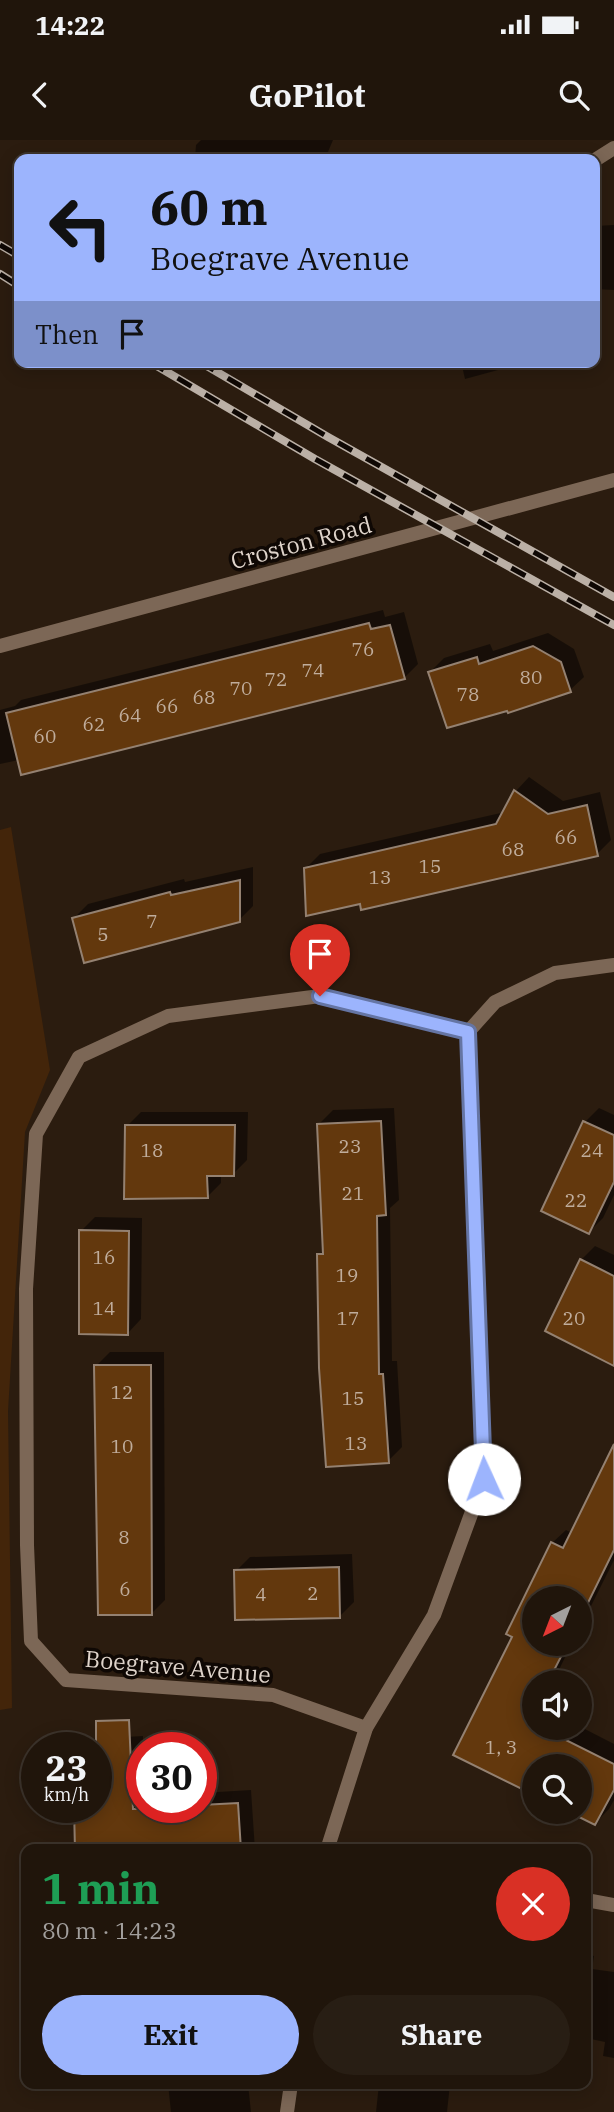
<!DOCTYPE html>
<meta charset="utf-8">
<style>
body{margin:0;font-family:"IBM Plex Serif",serif;background:#281e14;color:#f1f3f6;height:100vh;display:flex;flex-direction:column;font-size:26px;white-space:nowrap}
*{box-sizing:border-box;margin:0}
p{font-size:23px;color:#a29f9d}
.icon{flex:none;width:38px;height:38px;fill:none;stroke:currentColor;stroke-width:2;stroke-linecap:round;stroke-linejoin:round}
.map{position:relative;flex:1;overflow:hidden}
.details{position:absolute;left:21px;top:1704px;width:570px;height:245px;display:flex;flex-direction:column;background:#20150b;border-radius:14px;box-shadow:0 4px 18px #0003,0 0 0 2px #3d342c}
.details>*{flex:none}
.guide{position:absolute;left:14px;top:14px;width:586px;height:214px;border-radius:14px;box-shadow:0 4px 18px #0003,0 0 0 2px #3d342c;background:#9cb4fd;color:#111;overflow:hidden}
.needle{width:46px;rotate:222deg}
.tools{position:absolute;left:522px;top:1446px;display:grid;gap:14px}
.tools a{display:grid;place-items:center;width:70px;height:70px;border-radius:50%;background:#20150b;box-shadow:0 4px 18px #0003,0 0 0 2px #3d342c;font-size:35px}
.speed{position:absolute;left:21px;top:1592px;display:flex;gap:14px;font-size:35px;font-weight:700;text-align:center}
.speed>*{display:grid;place-content:center;width:91px;height:91px;border-radius:50%;background:#20150b;box-shadow:0 4px 18px #0003,0 0 0 2px #3d342c;line-height:1}
.speed small{font-size:18px;font-weight:400}
.speed .limit{border:10px solid #d22;background:#fff;color:#111}
.pin{position:absolute;display:grid;place-items:center;width:60px;height:60px;color:#fff;margin:-72px -30px;border-radius:50% 50% 50% 0;rotate:-45deg;box-shadow:0 0 7px #0007}
.pin .icon{rotate:45deg}
.me{position:absolute;width:77px;margin:-38px;rotate:358deg;stroke-linejoin:round;filter:drop-shadow(0 0 5px #0008)}
.turn{display:flex;align-items:center;gap:24px;height:147px;padding:0 21px;font-size:32px}
.turn .icon{width:91px;height:91px;stroke-width:2.5}
.turn b{display:block;font-size:49px;line-height:60px}
.then{display:flex;align-items:center;height:66px;padding:0 21px;background:#0003;gap:14px;font-size:26px}
.round{display:grid;place-items:center;flex:none;width:74px;height:74px;border-radius:37px;background:#281e14}
.overview{display:flex;align-items:center;justify-content:space-between;height:119px;padding:0 21px}
h1{font-size:42px;font-weight:700;line-height:52px;color:#1e9e55}
.action{display:flex;gap:14px;margin-top:auto;padding:14px 21px}
.action a{flex:1;height:80px;border-radius:42px;background:#9cb4fd;color:#111;font-size:28px;font-weight:700;line-height:80px;text-align:center}
.action a+a{background:#281e14;color:#f1f3f6}
.status{display:flex;justify-content:space-between;align-items:center;height:49px;padding:0 35px;background:#20150b;direction:ltr}
.status svg{height:19px;fill:currentColor}
header{display:flex;justify-content:space-between;align-items:center;height:91px;padding:0 21px;background:#20150b;font-size:32px;font-weight:700}
.map>svg:first-child{display:block}
</style>
<div class="status"><b>14:22</b><svg viewBox="0 0 49 12"><path d="M0 12V9h3v3zM5 12V6h3v6zM10 12V3h3v9zM15 12V0h3v12zM26 1h20v11H26zM47 4h2v5h-2z"/></svg></div>
<header><svg class="icon" aria-label="back" viewBox="0 0 24 24"><path d="M15 5l-7 7 7 7"/></svg>GoPilot<svg class="icon" aria-label="search" viewBox="0 0 24 24"><circle cx="10" cy="10" r="6"/><path d="M15 15l6 6"/></svg></header>
<div class="map">
<svg width="614" height="1972" viewBox="0 0 614 1972">
<rect width="100%" height="100%" fill="#2b1c0f"/>
<polygon fill="#43250a" points="11,687 50,930 25,992 8,1271 12,1568 0,1570 0,690"/>
<g fill="#0007">
<polygon points="201,0 333,0 325,19 195,19 196,5"/>
<polygon points="614,85 614,150 595,149 595,86"/>
<polygon points="461,222 517,222 513,226 465,239"/>
<polygon points="383,470 385,477 404,472 418,524 404,538 0,624 0,570 15,566 21,560"/>
<polygon points="548,493 574,509 584,537 570,550 430,532 444,518 490,504 493,511"/>
<polygon points="529,637 563,661 600,652 611,700 597,714 361,762 306,728 320,714 505,672 516,651"/>
<polygon points="253,727 253,766 239,780 74,778 88,764 184,739 185,742"/>
<polygon points="394,968 399,1060 390,1068 392,1221 397,1221 402,1307 388,1321 319,1115 325,1109 319,984 333,970"/>
<polygon points="599,968 614,975 614,1055 603,1078 589,1092 543,1070 585,982"/>
<polygon points="141,972 248,972 247,1020 233,1034 221,1034 221,1043 207,1057 127,986"/>
<polygon points="95,1077 142,1078 141,1179 128,1193 81,1091"/>
<polygon points="595,1106 614,1115 614,1224 581,1120"/>
<polygon points="110,1212 164,1212 165,1460 151,1474 96,1226"/>
<polygon points="614,1308 614,1420 579,1490 579,1458 534,1458 534,1503 572,1503 553,1542 534,1542 534,1587 579,1586 614,1604 614,1660 609,1669 595,1683 579,1671 579,1626 534,1626 514,1496 552,1403 566,1390 572,1393"/>
<polygon points="352,1414 354,1462 340,1476 236,1431 250,1417"/>
<polygon points="143,1596 143,1600 189,1596 190,1608 142,1608 142,1668 201,1668 201,1653 251,1650 255,1710 179,1710 114,1669 43,1673 43,1668 96,1668 96,1608 47,1608 54,1601"/>
<polygon points="586,1814 594,1816 592,1829 614,1832 614,1918 603,1916 605,1902 586,1898"/>
<polygon points="168,1944 248,1944 251,1972 171,1972"/>
<polygon points="379,1944 450,1944 447,1972 376,1972"/>
</g>
<g fill="#63380d" stroke="#948171" stroke-width="2">
<polygon points="369,483 371,489 390,485 405,539 21,635 6,573"/>
<polygon points="533,506 561,522 571,552 508,573 507,571 447,588 428,532 477,517 479,524"/>
<polygon points="514,650 548,674 587,665 598,716 361,770 360,764 306,776 304,728 496,684"/>
<polygon points="240,740 240,782 84,823 72,778 170,752 171,755"/>
<polygon points="381,981 386,1075 377,1076 379,1234 383,1234 389,1323 326,1327 319,1228 317,1114 323,1114 317,984"/>
<polygon points="583,981 614,995 614,1042 589,1094 541,1071"/>
<polygon points="125,985 235,985 234,1036 207,1036 208,1058 124,1059"/>
<polygon points="79,1090 129,1091 128,1195 79,1194"/>
<polygon points="580,1119 614,1136 614,1226 545,1191"/>
<polygon points="94,1225 151,1225 152,1475 98,1475"/>
<polygon points="614,1304 614,1410 579,1481 579,1458 534,1458 534,1503 568,1503 548,1542 534,1542 534,1570 528,1581 534,1584 534,1587 540,1587 614,1624 614,1650 595,1685 567,1671 579,1671 579,1626 534,1626 534,1655 453,1615 512,1497 506,1494 551,1402 563,1408"/>
<polygon points="339,1427 340,1478 235,1480 234,1430"/>
<polygon points="129,1580 133,1669 201,1668 201,1665 238,1663 241,1710 75,1710 74,1668 96,1668 96,1581"/>
</g>
<g fill="none" stroke-linecap="round" stroke-linejoin="round">
<g stroke="#7c6756" stroke-width="14">
<polyline points="595,20 614,8"/>
<polyline points="468,892 495,862 555,833 614,825"/>
<polyline points="366,1588 273,1555 66,1540 31,1501 27,1405 26,1149 36,994 79,917 168,876 320,856 468,892"/>
<polyline points="327,1710 366,1588 434,1475 484,1339 468,892"/>
<polyline points="586,1760 614,1765"/>
<polyline points="287,1972 291,1944"/>
</g>
<polyline stroke="#7c6756" stroke-width="14" points="0,506 614,340"/>
<g stroke="#bbb0a6" stroke-width="8">
<g id="rail">
<polyline points="0,105 19,116"/>
<polyline points="0,134 19,146"/>
<polyline points="150,222 315,319 614,485"/>
<polyline points="200,222 328,297 614,457"/>
</g>
</g>
<use href="#rail" stroke="#0f0804" stroke-width="5" stroke-dasharray="16" stroke-linecap="butt"/>
</g>
<g fill="none" stroke-linecap="round" stroke-linejoin="round">
<g stroke="#6575a4" stroke-width="18">
<polyline id="route" points="320,856 468,892 484,1339"/>
</g>
<use href="#route" stroke="#9cb4fd" stroke-width="12"/>
</g>
<g text-anchor="middle" dominant-baseline="central" stroke-width="7" stroke-linejoin="round" paint-order="stroke">
<g font-size="19" fill="#c0ad9c">
<text x="363" y="509">76</text>
<text x="313" y="530">74</text>
<text x="531" y="537">80</text>
<text x="276" y="539">72</text>
<text x="241" y="548">70</text>
<text x="468" y="554">78</text>
<text x="204" y="557">68</text>
<text x="167" y="566">66</text>
<text x="130" y="575">64</text>
<text x="94" y="584">62</text>
<text x="45" y="596">60</text>
<text x="566" y="697">66</text>
<text x="513" y="709">68</text>
<text x="430" y="726">15</text>
<text x="380" y="737">13</text>
<text x="152" y="781">7</text>
<text x="103" y="794">5</text>
<text x="350" y="1006">23</text>
<text x="152" y="1010">18</text>
<text x="592" y="1010">24</text>
<text x="353" y="1053">21</text>
<text x="576" y="1060">22</text>
<text x="104" y="1117">16</text>
<text x="347" y="1135">19</text>
<text x="104" y="1168">14</text>
<text x="348" y="1178">17</text>
<text x="574" y="1178">20</text>
<text x="122" y="1252">12</text>
<text x="353" y="1258">15</text>
<text x="356" y="1303">13</text>
<text x="122" y="1306">10</text>
<text x="124" y="1397">8</text>
<text x="125" y="1449">6</text>
<text x="313" y="1453">2</text>
<text x="261" y="1454">4</text>
<text x="501" y="1607">1, 3</text>
</g>
<g font-size="23" fill="#dfd4cb" stroke="#0f0804">
<text transform="translate(301 402) rotate(-15)">Croston Road</text>
<text transform="translate(178 1526) rotate(5)">Boegrave Avenue</text>
</g>
</g>
</svg>
<div class="tools">
<a><svg class="needle" viewBox="-14 -14 28 28"><path d="M0-13l5 13h-10z" fill="#e53935"/><path d="M0 13l5-13h-10z" fill="#a29f9d"/></svg></a>
<a><svg class="icon" aria-label="sound" viewBox="0 0 24 24"><path d="M4 9h4l5-4v14l-5-4H4zM17 9q2 3 0 6"/></svg></a>
<a><svg class="icon" aria-label="search" viewBox="0 0 24 24"><circle cx="10" cy="10" r="6"/><path d="M15 15l6 6"/></svg></a>
</div>
<div class="speed"><div>23<small>km/h</small></div><div class="limit">30</div></div>
<div class="pin" style="left:320px;top:856px;background:#d93025"><svg class="icon" aria-label="arrive" viewBox="0 0 24 24"><path d="M6 21V4h12l-3 4 3 4H6"/></svg></div>
<svg class="me" style="left:484px;top:1339px" viewBox="-20 -20 40 40"><circle r="19" fill="#fff"/><path d="M0-13L10 11 0 6-10 11z" fill="#9cb4fd"/></svg>
<div class="guide">
<div class="turn"><svg class="icon" aria-label="left" viewBox="0 0 24 24"><path d="M17 20v-9H6M10 6l-5 5 5 5"/></svg><div><b>60 m</b>Boegrave Avenue</div></div>
<div class="then">Then<svg class="icon" aria-label="arrive" viewBox="0 0 24 24"><path d="M6 21V4h12l-3 4 3 4H6"/></svg></div>
</div>
<section class="details">
<div class="overview"><div><h1>1 min</h1><p>80 m · 14:23</p></div><a class="round" style="background:#d93025;color:#fff"><svg class="icon" aria-label="close" viewBox="0 0 24 24"><path d="M6 6l12 12M18 6L6 18"/></svg></a></div>
<div class="action"><a>Exit</a><a>Share</a></div>
</section>
</div>
